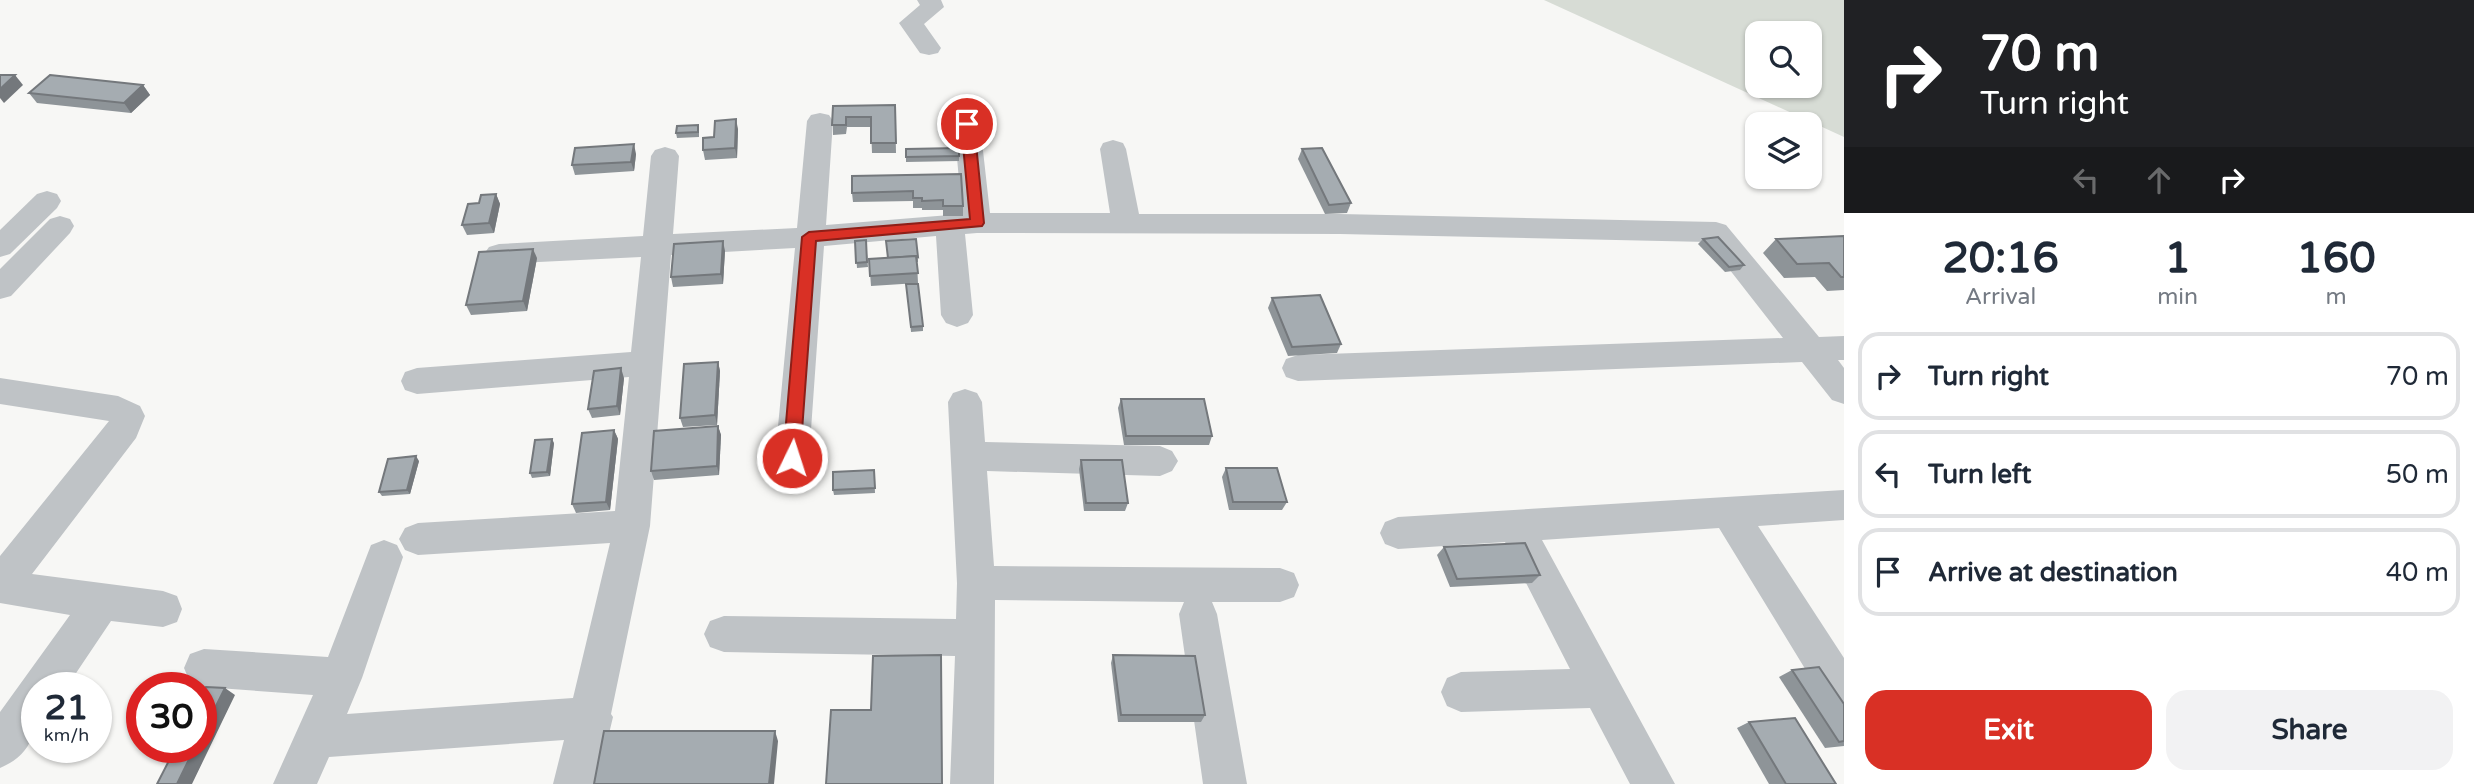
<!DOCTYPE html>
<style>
body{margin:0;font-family:"Varela Round",sans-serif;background:#f2f2f3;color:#1f2937;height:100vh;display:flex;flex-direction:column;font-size:26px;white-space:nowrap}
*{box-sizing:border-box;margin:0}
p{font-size:23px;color:#747a83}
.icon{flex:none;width:38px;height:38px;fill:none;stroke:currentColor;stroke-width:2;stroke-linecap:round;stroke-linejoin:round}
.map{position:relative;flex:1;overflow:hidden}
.panel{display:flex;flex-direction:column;background:#fff;width:630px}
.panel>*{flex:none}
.top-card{background:#202124;color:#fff;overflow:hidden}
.tools{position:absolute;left:1745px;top:21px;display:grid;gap:14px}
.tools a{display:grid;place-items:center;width:77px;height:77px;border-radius:14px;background:#fff;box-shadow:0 2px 5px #0004;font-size:35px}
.speed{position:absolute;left:21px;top:672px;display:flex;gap:14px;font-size:35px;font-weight:700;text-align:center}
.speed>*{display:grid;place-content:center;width:91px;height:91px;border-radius:50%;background:#fff;box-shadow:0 2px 5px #0004;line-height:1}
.speed small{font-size:18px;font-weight:400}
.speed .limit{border:10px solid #d22;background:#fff;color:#111}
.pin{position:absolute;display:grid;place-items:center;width:60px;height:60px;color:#fff;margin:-30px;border:4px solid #fff;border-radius:50%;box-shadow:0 2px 7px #0007}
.me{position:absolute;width:77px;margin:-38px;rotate:4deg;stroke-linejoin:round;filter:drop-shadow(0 0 5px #0008)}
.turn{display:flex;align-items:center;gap:24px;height:147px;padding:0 21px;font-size:32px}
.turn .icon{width:91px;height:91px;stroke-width:2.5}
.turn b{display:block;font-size:49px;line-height:60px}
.lanes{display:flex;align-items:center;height:66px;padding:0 21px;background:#0003;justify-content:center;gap:35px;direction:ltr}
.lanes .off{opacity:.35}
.eta{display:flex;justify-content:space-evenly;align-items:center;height:119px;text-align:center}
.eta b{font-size:42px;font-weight:700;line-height:49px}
.cta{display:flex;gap:14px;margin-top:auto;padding:14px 21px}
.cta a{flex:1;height:80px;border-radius:21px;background:#d93025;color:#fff;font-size:28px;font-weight:700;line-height:80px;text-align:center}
.cta a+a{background:#f2f2f3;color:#1f2937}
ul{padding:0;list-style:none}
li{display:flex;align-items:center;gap:21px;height:88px;margin:0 14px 10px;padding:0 7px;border:4px solid #e0e1e3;border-radius:21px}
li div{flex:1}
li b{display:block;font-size:26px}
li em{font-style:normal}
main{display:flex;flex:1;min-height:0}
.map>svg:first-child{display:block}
</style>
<main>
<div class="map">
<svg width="1844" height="784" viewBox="0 0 1844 784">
<rect width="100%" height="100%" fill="#f7f7f5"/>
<path fill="#d7dcd5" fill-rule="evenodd" d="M1544,0H1844V137ZM1757,33H1810V86H1757Z"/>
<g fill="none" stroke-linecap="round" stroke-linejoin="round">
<g fill="#bfc3c6" fill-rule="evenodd">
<polygon points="917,0 941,0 944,7 924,24 941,48 938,53 929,55 920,53 899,23 920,5"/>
<polygon points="820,113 829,115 833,121 826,225 962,214 954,124 958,118 967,116 976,118 980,124 990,213 1110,213 1100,149 1103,143 1113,140 1123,143 1126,149 1139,214 1340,214 1716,222 1726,225 1819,337 1844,336 1844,360 1838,360 1844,368 1844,404 1832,400 1802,362 1298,381 1286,377 1282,368 1286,359 1298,355 1783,338 1708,242 1340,234 977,233 965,234 973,315 968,323 957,327 946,323 941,315 936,236 824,246 809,458 804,468 792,472 780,468 775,458 795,248 671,255 650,526 611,714 613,717 597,784 553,784 564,740 329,757 317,784 273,784 313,695 204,687 190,682 184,668 190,654 204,649 328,657 371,545 384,540 397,545 403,557 362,678 347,714 573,698 610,543 418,555 405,550 399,539 405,528 418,523 615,511 629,377 417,394 405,390 401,381 405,372 417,368 631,352 641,257 499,264 489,261 484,254 489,247 499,244 643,236 651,156 655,150 665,147 675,150 679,156 673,234 797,228 807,121 811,115"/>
<polygon points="47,191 57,194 61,201 57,208 10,254 0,257 0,230 37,194"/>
<polygon points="60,216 70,219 74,226 70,233 11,296 0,299 0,269 50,219"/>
<path d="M0,378L118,396L140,406L145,416L136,438L32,574L163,591L177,596L182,609L177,622L163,627L111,621L66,688H37C37,723 38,752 0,768V712L70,615L0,603V556L109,421L0,404Z"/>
<polygon points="965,389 977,393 982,402 985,442 1160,446 1172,451 1178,461 1172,471 1160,476 987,471 994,566 1280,568 1294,573 1299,585 1294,597 1280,602 1212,602 1217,614 1247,784 1203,784 1179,614 1184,602 995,600 994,784 950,784 955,656 724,652 710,647 704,634 710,621 724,616 956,619 957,583 948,402 953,393"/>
<polygon points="1844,490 1844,520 1758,526 1844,658 1844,714 1829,708 1719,528 1542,540 1675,784 1630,784 1590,708 1461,712 1447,706 1441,692 1447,678 1461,672 1570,669 1505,542 1398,549 1385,544 1380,533 1385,522 1398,517"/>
</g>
</g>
<g fill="#8e9498">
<polygon points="143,85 150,95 131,113 37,103 29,93"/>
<polygon points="895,105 896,153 872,153 871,127 847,127 846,134 833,135 833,106"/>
<polygon points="738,129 737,158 705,160 703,150"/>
<polygon points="699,130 699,137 677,138 676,133"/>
<polygon points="906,149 959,156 959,161 906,162"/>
<polygon points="1302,149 1351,203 1347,213 1325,214 1298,159"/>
<polygon points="636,154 634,171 575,175 572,165"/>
<polygon points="961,174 963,206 963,216 943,216 943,210 922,210 922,208 913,208 913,201 853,202 852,193"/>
<polygon points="496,194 500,204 494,233 467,235 462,225 479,203"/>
<polygon points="1844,236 1844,290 1827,291 1815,277 1784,278 1763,253 1776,239"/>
<polygon points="1703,239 1744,265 1740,270 1725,272 1698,244"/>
<polygon points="866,240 868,267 857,268 855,241"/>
<polygon points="725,251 723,284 673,287 671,277"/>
<polygon points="918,257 918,262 917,262 918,283 871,286 869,259"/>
<polygon points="537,258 527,311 471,315 466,305"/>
<polygon points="907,289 923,326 923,331 911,332"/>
<polygon points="1272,298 1341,344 1337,353 1288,356 1268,308"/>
<polygon points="718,362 720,371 717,425 683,427 680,418"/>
<polygon points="624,378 620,415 592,418 588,409"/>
<polygon points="1121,399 1212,436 1209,445 1124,445 1118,408"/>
<polygon points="718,426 721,435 719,475 654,480 651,471"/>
<polygon points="614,430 618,439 610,510 576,513 572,504"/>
<polygon points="554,443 550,476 532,478 530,473"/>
<polygon points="1081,460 1128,503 1125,511 1084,511 1079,469"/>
<polygon points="419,461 410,494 382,496 379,492"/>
<polygon points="1226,468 1287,502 1282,510 1229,510 1222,477"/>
<polygon points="874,470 875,493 834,495 833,490"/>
<polygon points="1444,547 1540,575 1532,583 1450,587 1437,555"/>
<polygon points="1113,655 1205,715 1201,722 1118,722 1111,663"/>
<polygon points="1792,670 1844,704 1844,746 1825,748 1779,677"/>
<polygon points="1749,722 1836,784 1769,784 1737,728"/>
</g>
<g fill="#74787c">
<polygon points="15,75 23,85 4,103 0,98 0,89"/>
<polygon points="143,85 150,95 131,113 124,103"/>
<polygon points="736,119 738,129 737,158 735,148"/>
<polygon points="634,144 636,154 634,171 631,162"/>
<polygon points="496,194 500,204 494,233 489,223"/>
<polygon points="723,241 725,251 723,284 721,274"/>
<polygon points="533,249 537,258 527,311 523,301"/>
<polygon points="718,362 720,371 717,425 715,415"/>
<polygon points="621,368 624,378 620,415 617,406"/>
<polygon points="718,426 721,435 719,475 717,466"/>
<polygon points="614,430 618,439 610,510 606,502"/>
<polygon points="552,439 554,443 550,476 547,472"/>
<polygon points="416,456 419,461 410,494 407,490"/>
<polygon points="225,688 235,695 192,784 177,784 195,747 201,747 201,736"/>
<polygon points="775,731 778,741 774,784 769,784"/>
</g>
<g fill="#a5acb1" stroke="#74787c" stroke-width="2">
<polygon points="0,75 15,75 0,89"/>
<polygon points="50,75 143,85 124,103 29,93"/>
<polygon points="895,105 896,143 871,143 871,117 846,117 846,125 832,125 833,106"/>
<polygon points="736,119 735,148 703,150 703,138 714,137 715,121"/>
<polygon points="698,125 698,132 676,133 677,126"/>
<polygon points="634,144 631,162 572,165 575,148"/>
<polygon points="959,148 959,156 906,157 906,149"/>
<polygon points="1322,148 1351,203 1329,205 1302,149"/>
<polygon points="961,174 963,206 943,206 943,200 922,201 922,198 913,198 913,191 852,193 852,176"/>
<polygon points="496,194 489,223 462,225 468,204 479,203 481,195"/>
<polygon points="1844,236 1844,277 1841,277 1829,263 1797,264 1776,239"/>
<polygon points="1718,237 1744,265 1729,267 1703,239"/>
<polygon points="916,239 918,257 916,256 888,258 886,241"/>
<polygon points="866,240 867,262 856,263 855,241"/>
<polygon points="723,241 721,274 671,277 674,244"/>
<polygon points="533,249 523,301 466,305 479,252"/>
<polygon points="916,256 918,273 870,276 869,259"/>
<polygon points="906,284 918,284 923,326 911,327"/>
<polygon points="1320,295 1341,344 1292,347 1272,298"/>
<polygon points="718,362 715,415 680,418 684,364"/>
<polygon points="621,368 617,406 588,409 594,371"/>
<polygon points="1121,399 1204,399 1212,436 1126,436"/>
<polygon points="718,426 717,466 651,471 654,431"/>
<polygon points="614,430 606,502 572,504 582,433"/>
<polygon points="552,439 547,472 530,473 535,440"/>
<polygon points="416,456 407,490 379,492 388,459"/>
<polygon points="1081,460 1122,460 1128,503 1086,503"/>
<polygon points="1226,468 1277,468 1287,502 1233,502"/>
<polygon points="874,470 875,488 833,490 833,472"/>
<polygon points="1525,543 1540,575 1457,579 1444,547"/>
<polygon points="941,655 942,784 826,784 831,710 871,710 873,656"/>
<polygon points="1113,655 1195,656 1205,715 1121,715"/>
<polygon points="1819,667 1844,704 1844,741 1839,742 1792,670"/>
<polygon points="206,687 225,688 201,736 201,697"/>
<polygon points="1795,718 1836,784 1786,784 1749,722"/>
<polygon points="604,731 775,731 769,784 594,784"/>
<polygon points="176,747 195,747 177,784 157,784"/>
</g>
<polygon fill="#d93025" stroke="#8d1f18" stroke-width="2" points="967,120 974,124 984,223 982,226 816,241 800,458 797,463 786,463 783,458 802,237 809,232 970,219 961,124"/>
</svg>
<div class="tools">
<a><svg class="icon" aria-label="search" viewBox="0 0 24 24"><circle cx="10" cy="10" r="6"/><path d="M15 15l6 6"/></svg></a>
<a><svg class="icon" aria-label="layers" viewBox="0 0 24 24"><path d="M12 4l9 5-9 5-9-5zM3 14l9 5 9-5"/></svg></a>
</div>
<div class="speed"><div>21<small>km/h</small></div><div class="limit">30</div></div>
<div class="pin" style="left:967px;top:124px;background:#d93025"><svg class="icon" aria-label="arrive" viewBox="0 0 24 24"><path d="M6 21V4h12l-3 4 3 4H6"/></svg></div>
<svg class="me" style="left:792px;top:458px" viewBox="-20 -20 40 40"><circle r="17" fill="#d93025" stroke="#fff" stroke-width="3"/><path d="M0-11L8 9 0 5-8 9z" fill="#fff"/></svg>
</div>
<section class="panel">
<div class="top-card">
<div class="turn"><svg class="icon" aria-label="right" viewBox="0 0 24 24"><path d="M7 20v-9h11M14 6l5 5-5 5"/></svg><div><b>70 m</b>Turn right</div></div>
<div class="lanes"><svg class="icon off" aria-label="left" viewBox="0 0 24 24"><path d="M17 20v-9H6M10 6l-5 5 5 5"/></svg><svg class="icon off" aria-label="ahead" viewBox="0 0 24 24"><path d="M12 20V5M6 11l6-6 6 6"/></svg><svg class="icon" aria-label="right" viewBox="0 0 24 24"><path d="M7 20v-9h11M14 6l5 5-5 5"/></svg></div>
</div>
<div class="eta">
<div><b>20:16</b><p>Arrival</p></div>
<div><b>1</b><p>min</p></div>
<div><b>160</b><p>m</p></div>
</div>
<ul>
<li><svg class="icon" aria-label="right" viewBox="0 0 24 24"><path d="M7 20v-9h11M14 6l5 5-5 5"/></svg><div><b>Turn right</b></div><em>70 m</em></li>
<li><svg class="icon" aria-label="left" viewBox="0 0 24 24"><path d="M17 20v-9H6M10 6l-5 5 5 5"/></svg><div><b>Turn left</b></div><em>50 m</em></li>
<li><svg class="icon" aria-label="arrive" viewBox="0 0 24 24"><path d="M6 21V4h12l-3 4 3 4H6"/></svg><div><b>Arrive at destination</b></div><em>40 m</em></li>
</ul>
<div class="cta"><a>Exit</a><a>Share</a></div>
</section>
</main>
